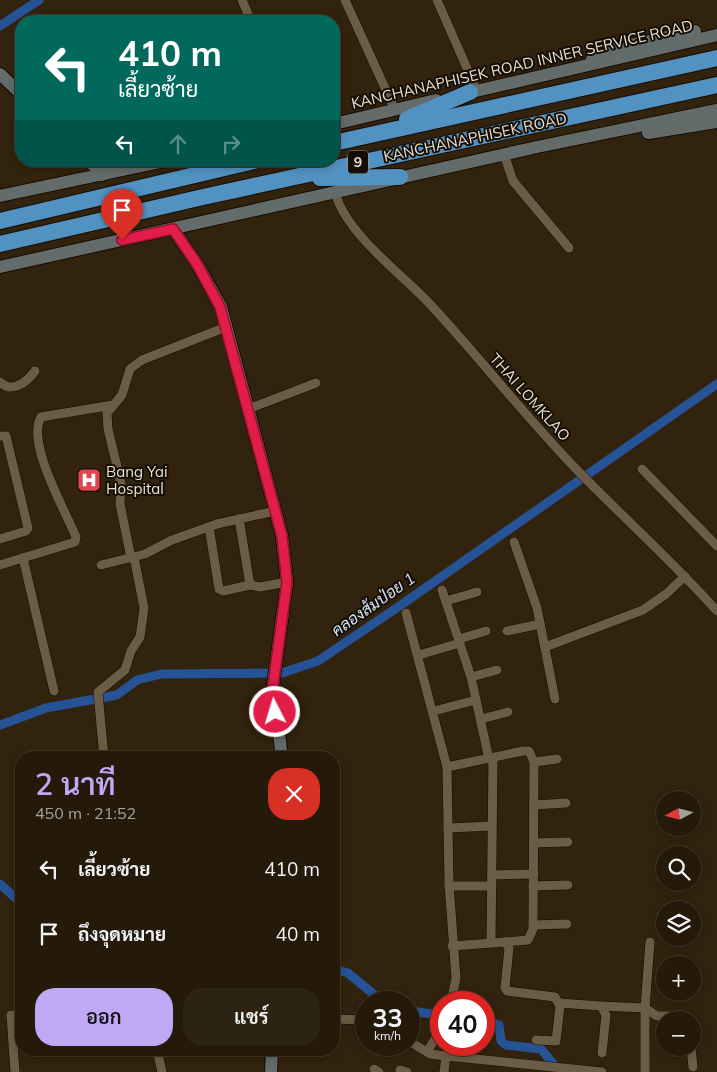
<!DOCTYPE html>
<html lang="th">
<meta charset="utf-8">
<style>
body{margin:0;font-family:Mulish,Sarabun,sans-serif;background:#2d2313;color:#f1f3f6;height:100vh;display:flex;flex-direction:column;font-size:19px;white-space:nowrap}
*{box-sizing:border-box;margin:0}
p{font-size:16px;color:#a3a19c}
.icon{flex:none;width:28px;height:28px;fill:none;stroke:currentColor;stroke-width:2;stroke-linecap:round;stroke-linejoin:round}
.map{position:relative;flex:1;overflow:hidden}
.sheet{position:absolute;left:15px;top:751px;width:325px;height:305px;display:flex;flex-direction:column;background:#251a0a;border-radius:20px;box-shadow:0 2px 8px #0003,0 0 0 1px #42382b}
.sheet>*{flex:none}
.top-card{position:absolute;left:15px;top:15px;width:325px;height:152px;border-radius:20px;box-shadow:0 2px 8px #0003,0 0 0 1px #42382b;background:#00695c;color:#fff;overflow:hidden}
.needle{width:32px;rotate:263deg}
.buttons{position:absolute;left:656px;top:791px;display:grid;gap:10px}
.buttons a{display:grid;place-items:center;width:45px;height:45px;border-radius:50%;background:#251a0a;box-shadow:0 2px 8px #0003,0 0 0 1px #42382b;font-size:25px}
.speed{position:absolute;left:355px;top:991px;display:flex;gap:10px;font-size:25px;font-weight:700;text-align:center}
.speed>*{display:grid;place-content:center;width:65px;height:65px;border-radius:50%;background:#251a0a;box-shadow:0 2px 8px #0003,0 0 0 1px #42382b;line-height:1}
.speed small{font-size:12px;font-weight:400}
.speed .limit{border:8px solid #d22;background:#fff;color:#111}
.pin{position:absolute;display:grid;place-items:center;width:42px;height:42px;color:#fff;margin:-51px -21px;border-radius:50% 50% 50% 0;rotate:-45deg;box-shadow:0 0 5px #0007}
.pin .icon{rotate:45deg}
.me{position:absolute;width:55px;margin:-28px;rotate:355deg;stroke-linejoin:round;filter:drop-shadow(0 0 4px #0008)}
.turn{display:flex;align-items:center;gap:18px;height:105px;padding:0 20px;font-size:22px}
.turn .icon{width:65px;height:65px;stroke-width:2.5}
.turn b{display:block;font-size:35px;line-height:42px}
.lanes{display:flex;align-items:center;height:48px;padding:0 20px;background:#0003;justify-content:center;gap:25px;direction:ltr}
.lanes .off{opacity:.35}
.round{display:grid;place-items:center;flex:none;width:52px;height:52px;border-radius:20px;background:#2d2313}
.overview{display:flex;align-items:center;justify-content:space-between;height:85px;padding:0 20px}
h1{font-size:30px;font-weight:600;line-height:38px;color:#c0a8f4}
.action{display:flex;gap:10px;margin-top:auto;padding:10px 20px}
.action a{flex:1;height:58px;border-radius:20px;background:#c0a8f4;color:#111;font-size:20px;font-weight:600;line-height:58px;text-align:center}
.action a+a{background:#2d2313;color:#f1f3f6}
ul{padding:0;list-style:none}
li{display:flex;align-items:center;gap:15px;height:65px;padding:0 20px}
li div{flex:1}
li b{display:block;font-size:19px}
li em{font-style:normal}
.map>svg:first-child{display:block}
</style>
<div class="map">
<svg width="717" height="1072" viewBox="0 0 717 1072">
<rect width="100%" height="100%" fill="#31230d"/>
<g fill="none" stroke-linecap="round" stroke-linejoin="round">
<g stroke="#265395" stroke-width="9">
<polyline points="0,26 39,0"/>
<polyline points="0,725 46,708 117,695 137,680 161,674 282,673 318,661 401,605 717,384"/>
<polyline points="0,884 21,903"/>
<polyline points="334,969 348,973 383,1002"/>
<polyline points="409,1011 441,1015"/>
<polyline points="484,1020 499,1025 501,1041 506,1045 541,1049 560,1072"/>
</g>
<g stroke="#190c00" stroke-width="10">
<g id="street">
<polyline points="242,0 251,21"/>
<polyline points="345,0 395,110"/>
<polyline points="437,0 477,91"/>
<polyline points="504,154 513,181 569,248"/>
<path d="M335,192C345,232 399,272 427,301C479,356 525,417 578,471C624,518 673,562 717,611"/>
<path d="M0,382C12,394 27,382 35,371"/>
<polyline points="248,409 316,383"/>
<polyline points="0,436 6,436 28,528 26,531 0,539"/>
<polyline points="642,469 717,546"/>
<polyline points="239,519 250,585 260,587 287,582"/>
<polyline points="209,527 219,589 223,591 250,585"/>
<polyline points="514,542 537,608 555,699"/>
<polyline points="23,558 54,691"/>
<path d="M0,565L75,542L76,537C65,510 26,443 41,417L113,405"/>
<polyline points="101,565 145,554 172,540 217,524 275,511"/>
<polyline points="442,590 471,677 489,759"/>
<polyline points="446,601 477,592"/>
<polyline points="406,613 447,767 449,884 456,978 451,1002"/>
<polyline points="507,631 540,624"/>
<polyline points="459,639 486,631"/>
<polyline points="545,647 643,610 666,594 685,576"/>
<polyline points="419,655 460,643"/>
<polyline points="471,677 497,670"/>
<polyline points="434,711 476,700"/>
<polyline points="481,719 508,712"/>
<polyline points="104,758 98,692 125,670 131,651 140,637 144,608 135,562 130,553 120,504 121,483 108,429 107,413 122,395 130,369 142,360 226,327"/>
<polyline points="534,762 557,759"/>
<polyline points="447,767 523,751 529,751 534,762 533,929 528,940 505,942"/>
<polyline points="534,805 566,803"/>
<polyline points="448,828 492,826"/>
<polyline points="534,843 568,842"/>
<polyline points="492,875 534,874"/>
<polyline points="449,886 492,886"/>
<polyline points="533,886 568,885"/>
<polyline points="533,925 567,924"/>
<polyline points="491,943 493,758"/>
<polyline points="452,946 505,942 509,948 505,988 507,991 555,997 560,1006 556,1041 536,1040"/>
<polyline points="559,1003 601,1006 606,1015 602,1053"/>
<polyline points="601,1006 645,1008 657,1016 680,1016 687,1020"/>
<polyline points="11,1015 15,1072"/>
<polyline points="334,1019 366,1020"/>
<polyline points="409,1041 430,1054 446,1056 602,1072"/>
<polyline points="691,1048 693,1067"/>
<polyline points="157,1050 162,1072"/>
<polyline points="427,1052 441,1029"/>
<polyline points="374,1069 379,1072"/>
<polyline points="400,1070 407,1072"/>
<polyline points="444,1072 446,1056"/>
<polyline points="645,1072 645,1008 650,942"/>
</g>
</g>
<g stroke="#190c00" stroke-width="14">
<g id="secondary">
<polyline points="592,59 611,49 695,31"/>
<polyline points="0,74 21,94"/>
<polyline points="463,94 717,35"/>
<polyline points="334,124 436,100"/>
<polyline points="648,133 717,122"/>
<polyline points="90,161 102,175"/>
<polyline points="0,196 165,161"/>
<polyline points="173,229 197,264 221,307 282,536 287,582 273,686 282,758"/>
<polyline points="0,267 537,147 717,110"/>
<polyline points="271,1072 272,1050"/>
</g>
</g>
<g stroke="#190c00" stroke-width="18">
<g id="highway">
<polyline points="407,119 470,92"/>
<polyline points="334,143 717,58"/>
<polyline points="320,178 400,177"/>
<polyline points="0,221 254,161"/>
<polyline points="0,244 203,197 717,85"/>
</g>
</g>
<use href="#street" stroke="#6b5c45" stroke-width="9"/>
<use href="#secondary" stroke="#636c6a" stroke-width="12"/>
<use href="#highway" stroke="#5192c2" stroke-width="16"/>
</g>
<g fill="none" stroke-linecap="round" stroke-linejoin="round">
<g stroke="#92132f" stroke-width="12">
<polyline id="route" points="122,240 173,229 197,264 220,307 282,536 287,582 273,686 275,712"/>
</g>
<use href="#route" stroke="#e11d48" stroke-width="9"/>
</g>
<defs>
<g id="hospital-square" transform="scale(1.25)"><rect x="-9" y="-9" width="18" height="18" rx="4" fill="#e0444e" stroke="#140e05"/><path d="M-5-5h3v3.5h4V-5h3V5h-3V1.5h-4V5h-3Z" fill="#fff"/></g>
</defs>
<g fill-rule="evenodd">
<use href="#hospital-square" x="89" y="480"/>
</g>
<g text-anchor="middle" dominant-baseline="central" stroke-width="4" stroke-linejoin="round" paint-order="stroke">
<rect fill="#140e05" stroke="#a9a195" stroke-width="1" x="348" y="150.5" width="20" height="23" rx="4"/>
<g font-size="14" font-weight="bold" fill="#e9e0d3">
<text x="358" y="162">9</text>
</g>
<g font-size="15" fill="#e9e0d3" stroke="#140e05">
<text transform="translate(522 64) rotate(-13)">KANCHANAPHISEK ROAD INNER SERVICE ROAD</text>
<text transform="translate(475 137) rotate(-12)">KANCHANAPHISEK ROAD</text>
<text transform="translate(530 397) rotate(48)">THAI LOMKLAO</text>
</g>
<g font-size="15" fill="#e9e0d3" stroke="#140e05" text-anchor="start">
<text x="106" y="471">Bang Yai<tspan x="106" dy="17">Hospital</tspan></text>
</g>
<g font-size="16" font-style="italic" fill="#d5e2f6" stroke="#140e05">
<text transform="translate(373 604) rotate(-35)">คลองส้มป่อย 1</text>
</g>
</g>
</svg>
<div class="buttons">
<a><svg class="needle" viewBox="-14 -14 28 28"><path d="M0-13l5 13h-10z" fill="#e53935"/><path d="M0 13l5-13h-10z" fill="#a3a19c"/></svg></a>
<a><svg class="icon" aria-label="search" viewBox="0 0 24 24"><circle cx="10" cy="10" r="6"/><path d="M15 15l6 6"/></svg></a>
<a><svg class="icon" aria-label="layers" viewBox="0 0 24 24"><path d="M12 4l9 5-9 5-9-5zM3 14l9 5 9-5"/></svg></a>
<a>+</a>
<a>−</a>
</div>
<div class="speed"><div>33<small>km/h</small></div><div class="limit">40</div></div>
<div class="pin" style="left:122px;top:240px;background:#d93025"><svg class="icon" aria-label="arrive" viewBox="0 0 24 24"><path d="M6 21V4h12l-3 4 3 4H6"/></svg></div>
<svg class="me" style="left:275px;top:712px" viewBox="-20 -20 40 40"><circle r="17" fill="#e11d48" stroke="#fff" stroke-width="3"/><path d="M0-11L8 9 0 5-8 9z" fill="#fff"/></svg>
<div class="top-card">
<div class="turn"><svg class="icon" aria-label="left" viewBox="0 0 24 24"><path d="M17 20v-9H6M10 6l-5 5 5 5"/></svg><div><b>410 m</b>เลี้ยวซ้าย</div></div>
<div class="lanes"><svg class="icon" aria-label="left" viewBox="0 0 24 24"><path d="M17 20v-9H6M10 6l-5 5 5 5"/></svg><svg class="icon off" aria-label="ahead" viewBox="0 0 24 24"><path d="M12 20V5M6 11l6-6 6 6"/></svg><svg class="icon off" aria-label="right" viewBox="0 0 24 24"><path d="M7 20v-9h11M14 6l5 5-5 5"/></svg></div>
</div>
<section class="sheet">
<div class="overview"><div><h1>2 นาที</h1><p>450 m · 21:52</p></div><a class="round" style="background:#d93025;color:#fff"><svg class="icon" aria-label="close" viewBox="0 0 24 24"><path d="M6 6l12 12M18 6L6 18"/></svg></a></div>
<ul>
<li><svg class="icon" aria-label="left" viewBox="0 0 24 24"><path d="M17 20v-9H6M10 6l-5 5 5 5"/></svg><div><b>เลี้ยวซ้าย</b></div><em>410 m</em></li>
<li><svg class="icon" aria-label="arrive" viewBox="0 0 24 24"><path d="M6 21V4h12l-3 4 3 4H6"/></svg><div><b>ถึงจุดหมาย</b></div><em>40 m</em></li>
</ul>
<div class="action"><a>ออก</a><a>แชร์</a></div>
</section>
</div>
